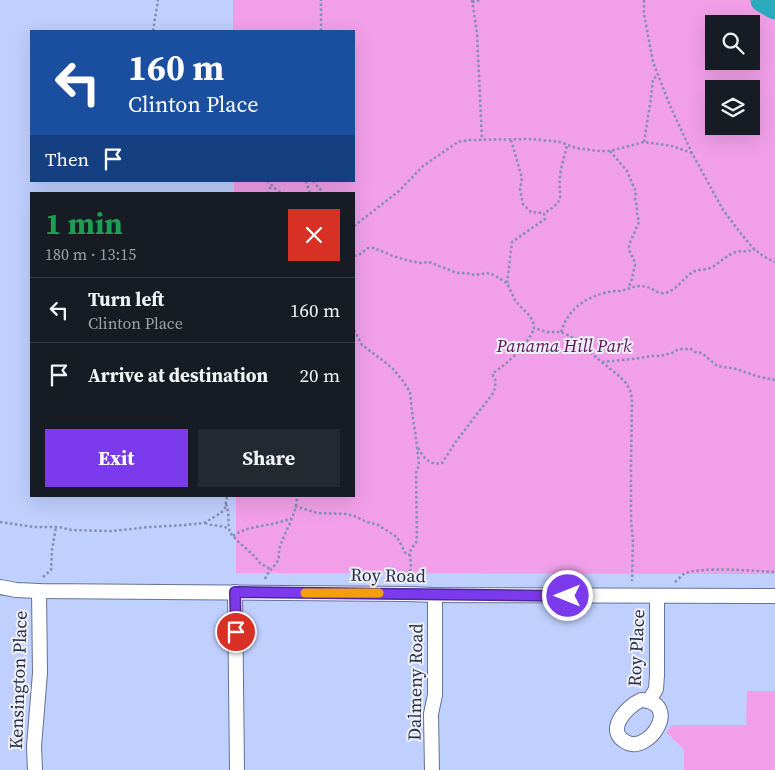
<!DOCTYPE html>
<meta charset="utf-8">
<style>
body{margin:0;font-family:"Source Serif 4",serif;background:#242831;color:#f1f3f6;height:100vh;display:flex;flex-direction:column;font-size:19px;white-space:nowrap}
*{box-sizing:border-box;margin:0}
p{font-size:16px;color:#9ea1a6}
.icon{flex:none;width:28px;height:28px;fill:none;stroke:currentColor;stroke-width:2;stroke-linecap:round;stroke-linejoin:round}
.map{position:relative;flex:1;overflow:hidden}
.details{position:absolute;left:30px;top:192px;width:325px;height:305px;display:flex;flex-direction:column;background:#171b24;border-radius:0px;box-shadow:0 5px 20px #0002}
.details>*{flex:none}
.hud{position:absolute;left:30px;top:30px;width:325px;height:152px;border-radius:0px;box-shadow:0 5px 20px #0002;background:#1a4fa0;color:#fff;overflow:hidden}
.buttons{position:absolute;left:705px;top:15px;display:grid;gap:10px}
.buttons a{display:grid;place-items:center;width:55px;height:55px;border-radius:0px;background:#171b24;box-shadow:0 5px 20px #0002;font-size:25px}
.pin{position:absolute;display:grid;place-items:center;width:42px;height:42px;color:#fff;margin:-21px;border:2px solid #fff;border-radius:50%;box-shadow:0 1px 5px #0007}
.me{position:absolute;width:55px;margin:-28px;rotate:270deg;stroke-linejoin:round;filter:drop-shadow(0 0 4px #0008)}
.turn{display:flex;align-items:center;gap:18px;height:105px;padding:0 15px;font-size:22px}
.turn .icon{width:65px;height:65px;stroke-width:2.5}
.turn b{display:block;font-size:35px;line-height:42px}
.then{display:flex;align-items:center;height:48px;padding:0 15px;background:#0003;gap:10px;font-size:19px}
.round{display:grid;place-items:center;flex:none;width:52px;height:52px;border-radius:0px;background:#242831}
.headline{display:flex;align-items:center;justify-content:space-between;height:85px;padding:0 15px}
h1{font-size:30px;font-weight:700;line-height:38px;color:#1e9e55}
.primary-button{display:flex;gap:10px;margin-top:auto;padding:10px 15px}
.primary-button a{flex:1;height:58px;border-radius:0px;background:#7c3aed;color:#fff;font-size:20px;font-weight:700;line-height:58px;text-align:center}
.primary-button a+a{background:#242831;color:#f1f3f6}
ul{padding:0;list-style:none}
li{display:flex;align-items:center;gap:15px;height:65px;padding:0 15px;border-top:1px solid #363941}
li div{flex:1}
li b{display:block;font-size:19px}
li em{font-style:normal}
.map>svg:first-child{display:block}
</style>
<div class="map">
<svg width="775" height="770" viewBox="0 0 775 770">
<rect width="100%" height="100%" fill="#bfcffe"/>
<g fill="#f19fe8" fill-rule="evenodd">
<path d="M233,0H775V574L236,573V496H354V194H234V181H354V31H233ZM714,24H751V61H714ZM714,89H751V126H714Z"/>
<polygon points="747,691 775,691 775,770 684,770 684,750 666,732 673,725 746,725"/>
</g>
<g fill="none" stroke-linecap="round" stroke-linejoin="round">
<polyline stroke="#2cabbf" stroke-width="25" points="763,0 775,7"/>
<g stroke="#65729c" stroke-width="16">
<g id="minor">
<polyline points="0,587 16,590 39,591 406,594 435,595 775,596"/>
<polyline points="235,592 237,770"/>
<path d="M641,700C682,703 650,752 628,743C603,732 626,707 641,700Z"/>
<polyline points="649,701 656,689 657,675 657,596"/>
<polyline points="35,770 34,746 40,673 39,591"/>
<polyline points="432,770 431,714 435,695 435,595"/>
</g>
</g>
<g stroke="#828eb2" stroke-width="2.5" stroke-dasharray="2.5 2.5" stroke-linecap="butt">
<polyline points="472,0 477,33 482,140"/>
<polyline points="644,0 644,14 653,62 671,108 692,153 723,210 739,231 752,247 763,256 775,262"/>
<polyline points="472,2 481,0"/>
<polyline points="153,31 158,0"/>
<polyline points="321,31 321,0"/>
<polyline points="511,140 522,178 520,190 523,204 531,212 544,213"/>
<polyline points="644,142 651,98 653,79 658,75"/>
<polyline points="610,151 627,171 636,192 635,200 637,206 637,214 639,222 631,240 629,246 630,252 634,260 635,265 631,283 628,287"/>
<polyline points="267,181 278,191 285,194"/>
<polyline points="306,181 310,194"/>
<polyline points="313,181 324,194"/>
<polyline points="268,194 271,185"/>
<polyline points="354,226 399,191 423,166 458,142 469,140 530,139 560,142 576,148 598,151 610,151 644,142 672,146 692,153"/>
<polyline points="354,256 360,254 368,248 374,248 393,256 410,261 421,263 429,262 457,273 466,273 475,275 487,273 494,275 507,283 515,300 519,305 529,315 533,321 534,328 547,332 561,332 570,336 619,376 626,383 630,390 632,399 631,462 631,520 633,541 632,581"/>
<path d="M507,283L512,242L545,219L544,213C567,200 558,198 560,176C561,166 565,155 567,145"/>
<polyline points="354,330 362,345 386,363 393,369 403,381 410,392 413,420 415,430 419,465 416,473 417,536 416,543 411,549 410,555 411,567 408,580"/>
<path d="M561,332C568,309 585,297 609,292C612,291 616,291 620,291C629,289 637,284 647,287C655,289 659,296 668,292C679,288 684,276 695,271C699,269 705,270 710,268C719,264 726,255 736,252C743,250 746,253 755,249"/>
<polyline points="602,362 633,359 652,356 660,356 672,353 679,349 691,349 695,352 702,353 717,366 737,369 756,376 775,380"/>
<path d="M418,448C423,457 430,466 442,463L457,440L494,392L496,381L493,376V373C507,364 529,344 534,328"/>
<path d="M226,504C230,513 227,523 230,532C234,539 246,548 252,554C255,556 257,560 260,563C263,565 267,567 270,569"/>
<polyline points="295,506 317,513 346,514 354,516 367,522 378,525 397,537 406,554 410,555"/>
<polyline points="0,522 34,527 59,527 71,530 111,531 150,527 185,525 204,523 221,513 225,508 227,496"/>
<path d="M205,523C213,527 221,524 229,529"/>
<path d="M233,536C250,524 273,527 291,518"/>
<polyline points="43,577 51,570 52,550 56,527"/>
<path d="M265,579C268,571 275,567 278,560C280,555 278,549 281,544C286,530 297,512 297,496"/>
<path d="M675,582C678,580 681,576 684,574C699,566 756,571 775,572"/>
</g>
<use href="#minor" stroke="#fff" stroke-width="14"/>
</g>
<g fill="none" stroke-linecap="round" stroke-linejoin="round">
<g stroke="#51269a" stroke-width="12">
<polyline id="route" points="236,632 235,592 568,596"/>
</g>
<use href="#route" stroke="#7c3aed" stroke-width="9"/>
<polyline stroke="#f59e0b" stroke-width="9" points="305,593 379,593"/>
</g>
<g text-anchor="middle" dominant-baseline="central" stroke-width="4" stroke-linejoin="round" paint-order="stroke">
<g font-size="18" font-style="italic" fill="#5d1559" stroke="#eef1fb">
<text x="564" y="345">Panama Hill Park</text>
</g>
<g font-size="18" fill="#292f42" stroke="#eef1fb">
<text transform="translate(388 575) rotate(1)">Roy Road</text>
<text transform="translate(636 648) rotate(-87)">Roy Place</text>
<text transform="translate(18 680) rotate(-88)">Kensington Place</text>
<text transform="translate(415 682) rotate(-89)">Dalmeny Road</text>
</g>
</g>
</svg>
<div class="buttons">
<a><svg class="icon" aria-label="search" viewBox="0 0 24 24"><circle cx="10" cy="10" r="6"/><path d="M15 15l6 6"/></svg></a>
<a><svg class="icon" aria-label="layers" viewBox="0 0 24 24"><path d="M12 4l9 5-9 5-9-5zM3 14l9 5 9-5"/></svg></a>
</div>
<div class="pin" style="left:236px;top:632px;background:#d93025"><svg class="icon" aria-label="arrive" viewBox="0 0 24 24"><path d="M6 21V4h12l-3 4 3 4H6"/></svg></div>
<svg class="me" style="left:568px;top:596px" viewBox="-20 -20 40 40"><circle r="17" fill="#7c3aed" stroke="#fff" stroke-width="3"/><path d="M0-11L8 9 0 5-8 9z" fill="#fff"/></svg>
<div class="hud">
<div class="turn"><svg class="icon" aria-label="left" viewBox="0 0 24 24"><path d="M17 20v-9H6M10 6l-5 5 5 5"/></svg><div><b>160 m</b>Clinton Place</div></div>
<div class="then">Then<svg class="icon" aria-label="arrive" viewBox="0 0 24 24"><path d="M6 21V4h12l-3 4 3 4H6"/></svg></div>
</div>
<section class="details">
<div class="headline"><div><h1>1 min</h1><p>180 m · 13:15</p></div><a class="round" style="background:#d93025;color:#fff"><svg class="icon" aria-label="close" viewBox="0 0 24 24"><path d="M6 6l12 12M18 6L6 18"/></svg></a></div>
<ul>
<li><svg class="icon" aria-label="left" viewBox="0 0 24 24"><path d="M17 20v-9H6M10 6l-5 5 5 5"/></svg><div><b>Turn left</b><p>Clinton Place</p></div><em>160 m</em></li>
<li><svg class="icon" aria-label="arrive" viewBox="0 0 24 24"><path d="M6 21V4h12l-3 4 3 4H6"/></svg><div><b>Arrive at destination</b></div><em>20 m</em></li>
</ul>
<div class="primary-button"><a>Exit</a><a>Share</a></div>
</section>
</div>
